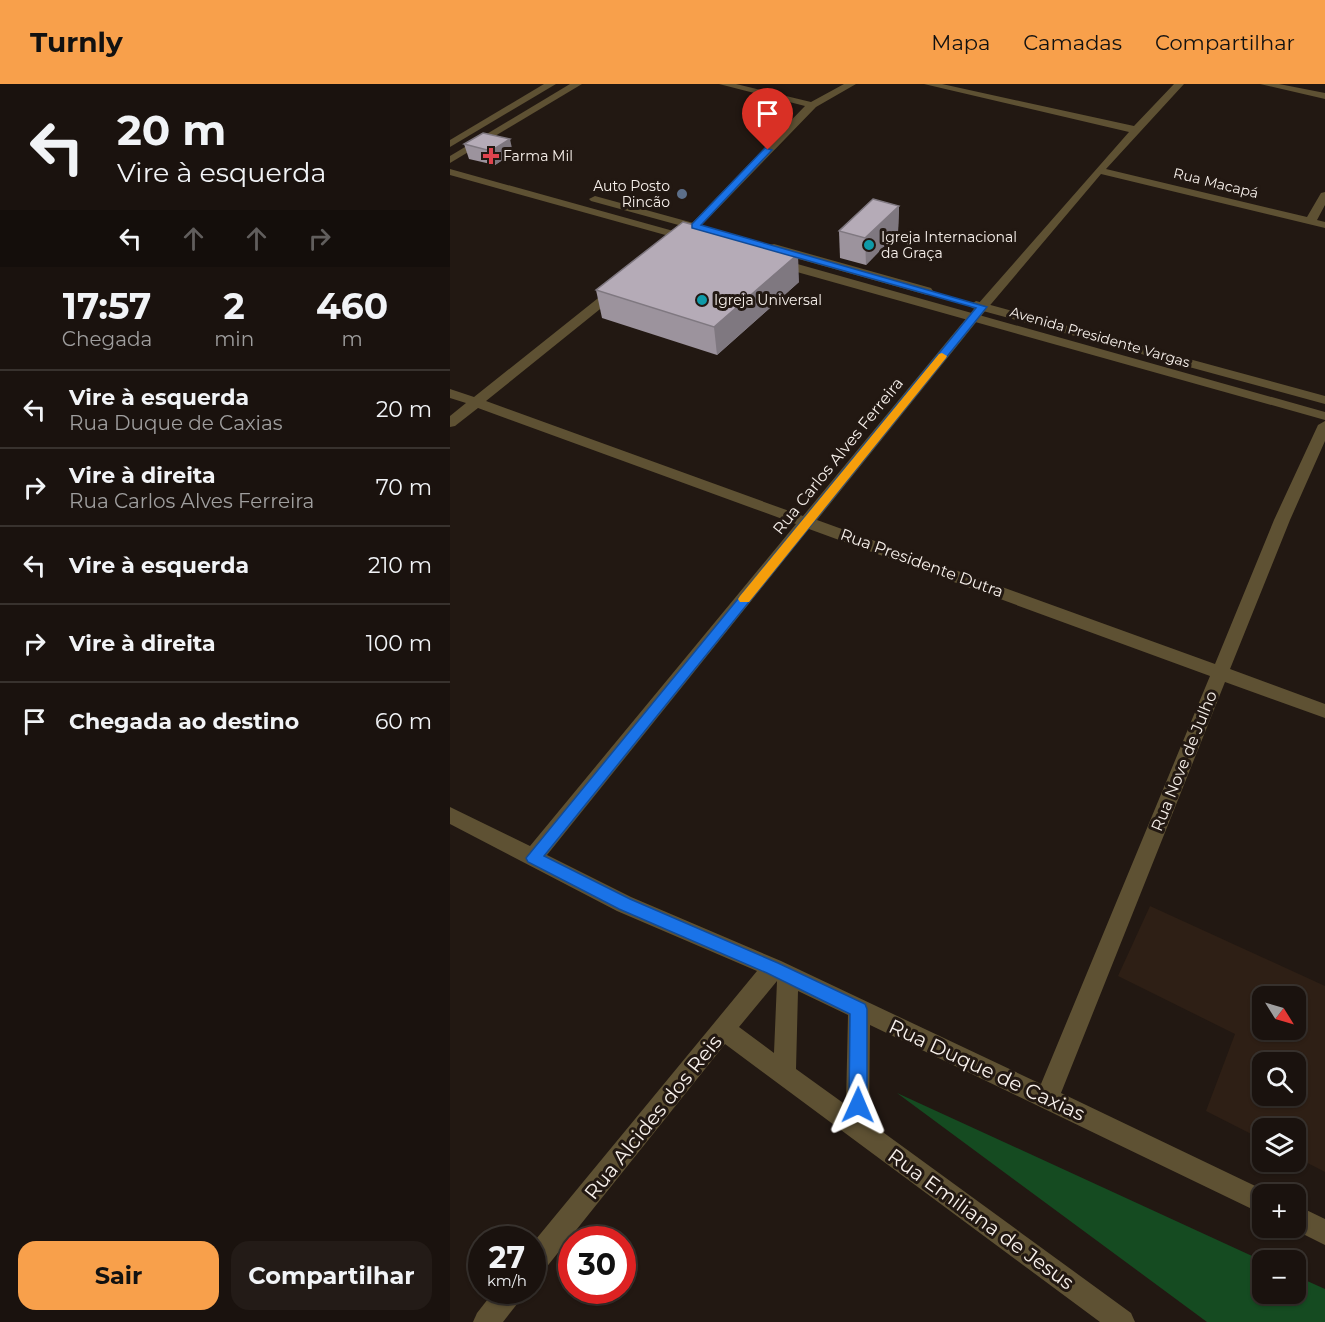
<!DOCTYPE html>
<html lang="pt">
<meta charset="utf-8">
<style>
body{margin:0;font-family:Montserrat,sans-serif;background:#231b17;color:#f1f3f6;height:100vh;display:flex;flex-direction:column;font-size:22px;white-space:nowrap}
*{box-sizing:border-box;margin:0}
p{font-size:20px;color:#9f9e9e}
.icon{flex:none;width:33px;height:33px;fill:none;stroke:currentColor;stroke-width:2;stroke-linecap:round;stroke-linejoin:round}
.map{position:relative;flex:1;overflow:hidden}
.details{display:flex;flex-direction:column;background:#1a120e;width:450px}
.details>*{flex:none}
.guide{background:#1a120e;color:#f1f3f6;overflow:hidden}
.needle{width:39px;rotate:127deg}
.buttons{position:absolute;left:802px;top:902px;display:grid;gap:12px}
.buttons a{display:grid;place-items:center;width:54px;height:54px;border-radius:12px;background:#1a120e;box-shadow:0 2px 4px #0004,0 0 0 2px #38322e;font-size:30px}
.speed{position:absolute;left:18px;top:1142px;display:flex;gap:12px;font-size:30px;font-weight:700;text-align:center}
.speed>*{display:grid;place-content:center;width:78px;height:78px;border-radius:50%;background:#1a120e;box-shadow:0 2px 4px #0004,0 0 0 2px #38322e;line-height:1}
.speed small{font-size:15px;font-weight:400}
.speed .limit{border:9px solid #d22;background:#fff;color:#111}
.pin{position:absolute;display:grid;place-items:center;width:51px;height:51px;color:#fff;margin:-62px -26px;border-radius:50% 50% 50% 0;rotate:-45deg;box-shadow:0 0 6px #0007}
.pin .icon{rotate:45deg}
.me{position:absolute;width:66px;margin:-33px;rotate:1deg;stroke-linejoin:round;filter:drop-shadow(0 0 4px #0008)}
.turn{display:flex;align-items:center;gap:21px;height:126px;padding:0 18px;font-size:27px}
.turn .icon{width:78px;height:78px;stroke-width:2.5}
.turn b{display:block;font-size:42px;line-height:51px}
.lanes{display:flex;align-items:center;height:57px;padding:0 18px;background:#0003;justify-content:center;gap:30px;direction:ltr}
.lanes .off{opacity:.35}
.eta{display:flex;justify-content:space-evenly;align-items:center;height:102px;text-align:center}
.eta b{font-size:36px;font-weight:700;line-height:42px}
.button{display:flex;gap:12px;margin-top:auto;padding:12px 18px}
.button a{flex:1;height:69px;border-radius:18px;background:#f8a04b;color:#111;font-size:24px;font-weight:700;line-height:69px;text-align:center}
.button a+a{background:#231b17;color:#f1f3f6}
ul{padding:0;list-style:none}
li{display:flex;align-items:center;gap:18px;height:78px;padding:0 18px;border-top:2px solid #38322e}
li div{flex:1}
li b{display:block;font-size:22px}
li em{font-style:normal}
header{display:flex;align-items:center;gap:36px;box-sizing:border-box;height:84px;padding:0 30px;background:#f8a04b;color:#111}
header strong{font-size:28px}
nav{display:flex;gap:33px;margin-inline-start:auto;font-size:21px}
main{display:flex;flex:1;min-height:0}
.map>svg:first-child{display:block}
</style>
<header>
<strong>Turnly</strong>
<nav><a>Mapa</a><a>Camadas</a><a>Compartilhar</a></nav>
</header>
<main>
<section class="details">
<div class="guide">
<div class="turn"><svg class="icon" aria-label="left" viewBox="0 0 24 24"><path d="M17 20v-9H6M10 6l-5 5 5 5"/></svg><div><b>20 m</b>Vire à esquerda</div></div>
<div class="lanes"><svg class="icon" aria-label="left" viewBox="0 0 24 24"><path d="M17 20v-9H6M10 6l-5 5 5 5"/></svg><svg class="icon off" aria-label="ahead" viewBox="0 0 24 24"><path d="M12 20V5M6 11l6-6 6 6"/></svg><svg class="icon off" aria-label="ahead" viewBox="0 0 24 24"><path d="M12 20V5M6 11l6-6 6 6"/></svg><svg class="icon off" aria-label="right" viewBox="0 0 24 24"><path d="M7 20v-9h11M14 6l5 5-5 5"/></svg></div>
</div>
<div class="eta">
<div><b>17:57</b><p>Chegada</p></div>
<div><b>2</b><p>min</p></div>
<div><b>460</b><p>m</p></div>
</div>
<ul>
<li><svg class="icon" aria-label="left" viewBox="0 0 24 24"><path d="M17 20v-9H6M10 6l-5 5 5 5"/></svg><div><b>Vire à esquerda</b><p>Rua Duque de Caxias</p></div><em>20 m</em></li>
<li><svg class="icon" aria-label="right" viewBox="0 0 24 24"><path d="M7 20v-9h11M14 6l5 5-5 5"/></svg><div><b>Vire à direita</b><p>Rua Carlos Alves Ferreira</p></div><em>70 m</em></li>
<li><svg class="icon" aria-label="left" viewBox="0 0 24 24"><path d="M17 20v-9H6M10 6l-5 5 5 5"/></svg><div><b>Vire à esquerda</b></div><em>210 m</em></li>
<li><svg class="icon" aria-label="right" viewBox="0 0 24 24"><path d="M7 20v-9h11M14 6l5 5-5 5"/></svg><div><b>Vire à direita</b></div><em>100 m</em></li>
<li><svg class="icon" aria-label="arrive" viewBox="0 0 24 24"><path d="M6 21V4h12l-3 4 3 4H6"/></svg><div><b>Chegada ao destino</b></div><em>60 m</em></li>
</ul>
<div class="button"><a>Sair</a><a>Compartilhar</a></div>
</section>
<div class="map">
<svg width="875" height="1238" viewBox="0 0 875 1238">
<rect width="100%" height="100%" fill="#221812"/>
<path fill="#2e1f15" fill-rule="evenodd" d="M700,822L875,902V1088L846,1073V1044H813V1056L756,1027L785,950L668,892ZM813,912H846V945H813ZM813,978H846V1011H813Z"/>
<polygon fill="#154b21" points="447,1009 813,1177 813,1209 846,1209 846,1192 875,1205 875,1238 757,1238"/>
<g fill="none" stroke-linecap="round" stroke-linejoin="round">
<g fill="#5e5133" fill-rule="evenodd">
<polygon points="269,0 286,0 361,18 394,0 406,0 366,23 249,144 234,156 226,156 226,152 241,140 355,22"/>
<path d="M474,0H492L684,42L724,0H734L656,85L857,133L871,109L875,108V121L867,136L875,138V144L651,90L536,226L367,436L765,580L824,436L868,341L875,337V357L840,436L780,585L875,620V634L775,598L611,1009L822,1110H813V1129L804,1126L420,941L419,1038L681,1229L685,1238H650L275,960L91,1190L82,1194V1160L307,887L167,827L0,740V723L80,762L346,440L28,324L5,342L0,343V332L16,319L0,314V305L24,313L162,203H170L172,206L170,209L36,317L353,432L528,220L679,48ZM359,445L760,592L591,1000L331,877L181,813L97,771ZM327,897L324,969L289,943ZM348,907L398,931L396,1021L346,985Z"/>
<polygon points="810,0 829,0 875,9 875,15"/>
<polygon points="846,1121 875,1135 875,1161 839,1143 846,1143"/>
<polygon points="45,1206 75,1206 71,1215 53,1238 23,1238 27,1229"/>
</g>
<g fill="#5e5133" fill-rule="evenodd">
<polygon points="94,0 106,0 0,63 0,56"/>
<polygon points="120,0 132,0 0,79 0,72"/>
<polygon points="0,85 245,153 247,155 245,157 237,157 0,91"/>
<polygon points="145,112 258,143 260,145 254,148 141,117 139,115"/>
<polygon points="324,160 481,204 483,207 477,211 320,167 320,161"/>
<polygon points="326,174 875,328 875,336 322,181 322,175"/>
<polygon points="526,217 875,312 875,320 522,224 520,221"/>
</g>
</g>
<g fill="#9c939d">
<polygon points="14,60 63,69 45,81 19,75"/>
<polygon points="449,122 448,148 416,181 390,174 389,147"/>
<polygon points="349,198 267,271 152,234 146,206"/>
</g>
<g fill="#7f7880">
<polygon points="60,55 63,69 45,81 41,67"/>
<polygon points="449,122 448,148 416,181 415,154"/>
<polygon points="348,170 349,198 267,271 264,243"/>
</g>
<g fill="#b5abb7" stroke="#7f7880" stroke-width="1.5">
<polygon points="33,49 60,55 41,67 14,60"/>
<polygon points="423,115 449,122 415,154 389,147"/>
<polygon points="233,138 348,170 264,243 146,206"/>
</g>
<polygon fill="#1a73e8" stroke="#114b97" stroke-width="1.5" points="315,64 322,66 251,141 537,223 94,772 180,815 328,879 415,920 417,925 417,1021 414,1027 408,1029 401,1027 399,1021 400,930 317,889 169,825 78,778 76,774 526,224 242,144 242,140"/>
<polygon fill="#f59e0b" points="492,269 497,272 496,274 299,518 290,518 288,515 290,512 489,270"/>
<path fill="#e0444e" stroke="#221812" stroke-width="2" d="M38 63h6v6h6v6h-6v6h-6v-6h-6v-6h6z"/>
<circle fill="#5c6f8a" stroke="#221812" stroke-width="2" cx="232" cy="110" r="6"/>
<g fill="#0f9aa8" stroke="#221812" stroke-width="2">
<circle cx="419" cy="161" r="6"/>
<circle cx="252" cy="216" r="6"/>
</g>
<g text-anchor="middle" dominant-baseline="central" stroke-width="6" stroke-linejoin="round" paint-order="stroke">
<g font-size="14" fill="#f7f0eb" stroke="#221812" text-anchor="start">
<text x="53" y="72">Farma Mil</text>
<text x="220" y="102" text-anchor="end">Auto Posto<tspan x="220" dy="16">Rincão</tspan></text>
<text x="431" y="153">Igreja Internacional<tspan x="431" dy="16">da Graça</tspan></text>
<text x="264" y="216">Igreja Universal</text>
</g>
<g font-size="14" fill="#f7f0eb" stroke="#221812">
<text transform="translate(766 99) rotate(14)">Rua Macapá</text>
<text transform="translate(650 253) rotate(16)">Avenida Presidente Vargas</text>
</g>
<g font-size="16" fill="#f7f0eb" stroke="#221812">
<text transform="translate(388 372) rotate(-51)">Rua Carlos Alves Ferreira</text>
<text transform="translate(472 479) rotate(20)">Rua Presidente Dutra</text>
<text transform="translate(734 677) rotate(-68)">Rua Nove de Julho</text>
</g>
<g font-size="20" fill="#f7f0eb" stroke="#221812">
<text transform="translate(537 986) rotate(25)">Rua Duque de Caxias</text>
<text transform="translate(203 1033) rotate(-51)">Rua Alcides dos Reis</text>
<text transform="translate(531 1135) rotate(36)">Rua Emiliana de Jesus</text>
</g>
</g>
</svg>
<div class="buttons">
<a><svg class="needle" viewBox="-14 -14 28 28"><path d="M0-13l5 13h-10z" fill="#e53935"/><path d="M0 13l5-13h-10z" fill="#9f9e9e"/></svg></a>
<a><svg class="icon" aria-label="search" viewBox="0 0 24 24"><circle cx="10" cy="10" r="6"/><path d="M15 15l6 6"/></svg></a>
<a><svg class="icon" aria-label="layers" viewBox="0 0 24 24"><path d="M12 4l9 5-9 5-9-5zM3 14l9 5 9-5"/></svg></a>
<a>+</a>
<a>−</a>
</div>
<div class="speed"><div>27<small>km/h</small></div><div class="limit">30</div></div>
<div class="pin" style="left:318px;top:66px;background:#d93025"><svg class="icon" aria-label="arrive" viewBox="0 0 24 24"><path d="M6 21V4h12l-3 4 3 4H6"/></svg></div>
<svg class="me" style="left:408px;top:1021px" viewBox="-20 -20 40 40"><path d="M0-17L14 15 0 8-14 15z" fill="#1a73e8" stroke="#fff" stroke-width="4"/></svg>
</div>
</main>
